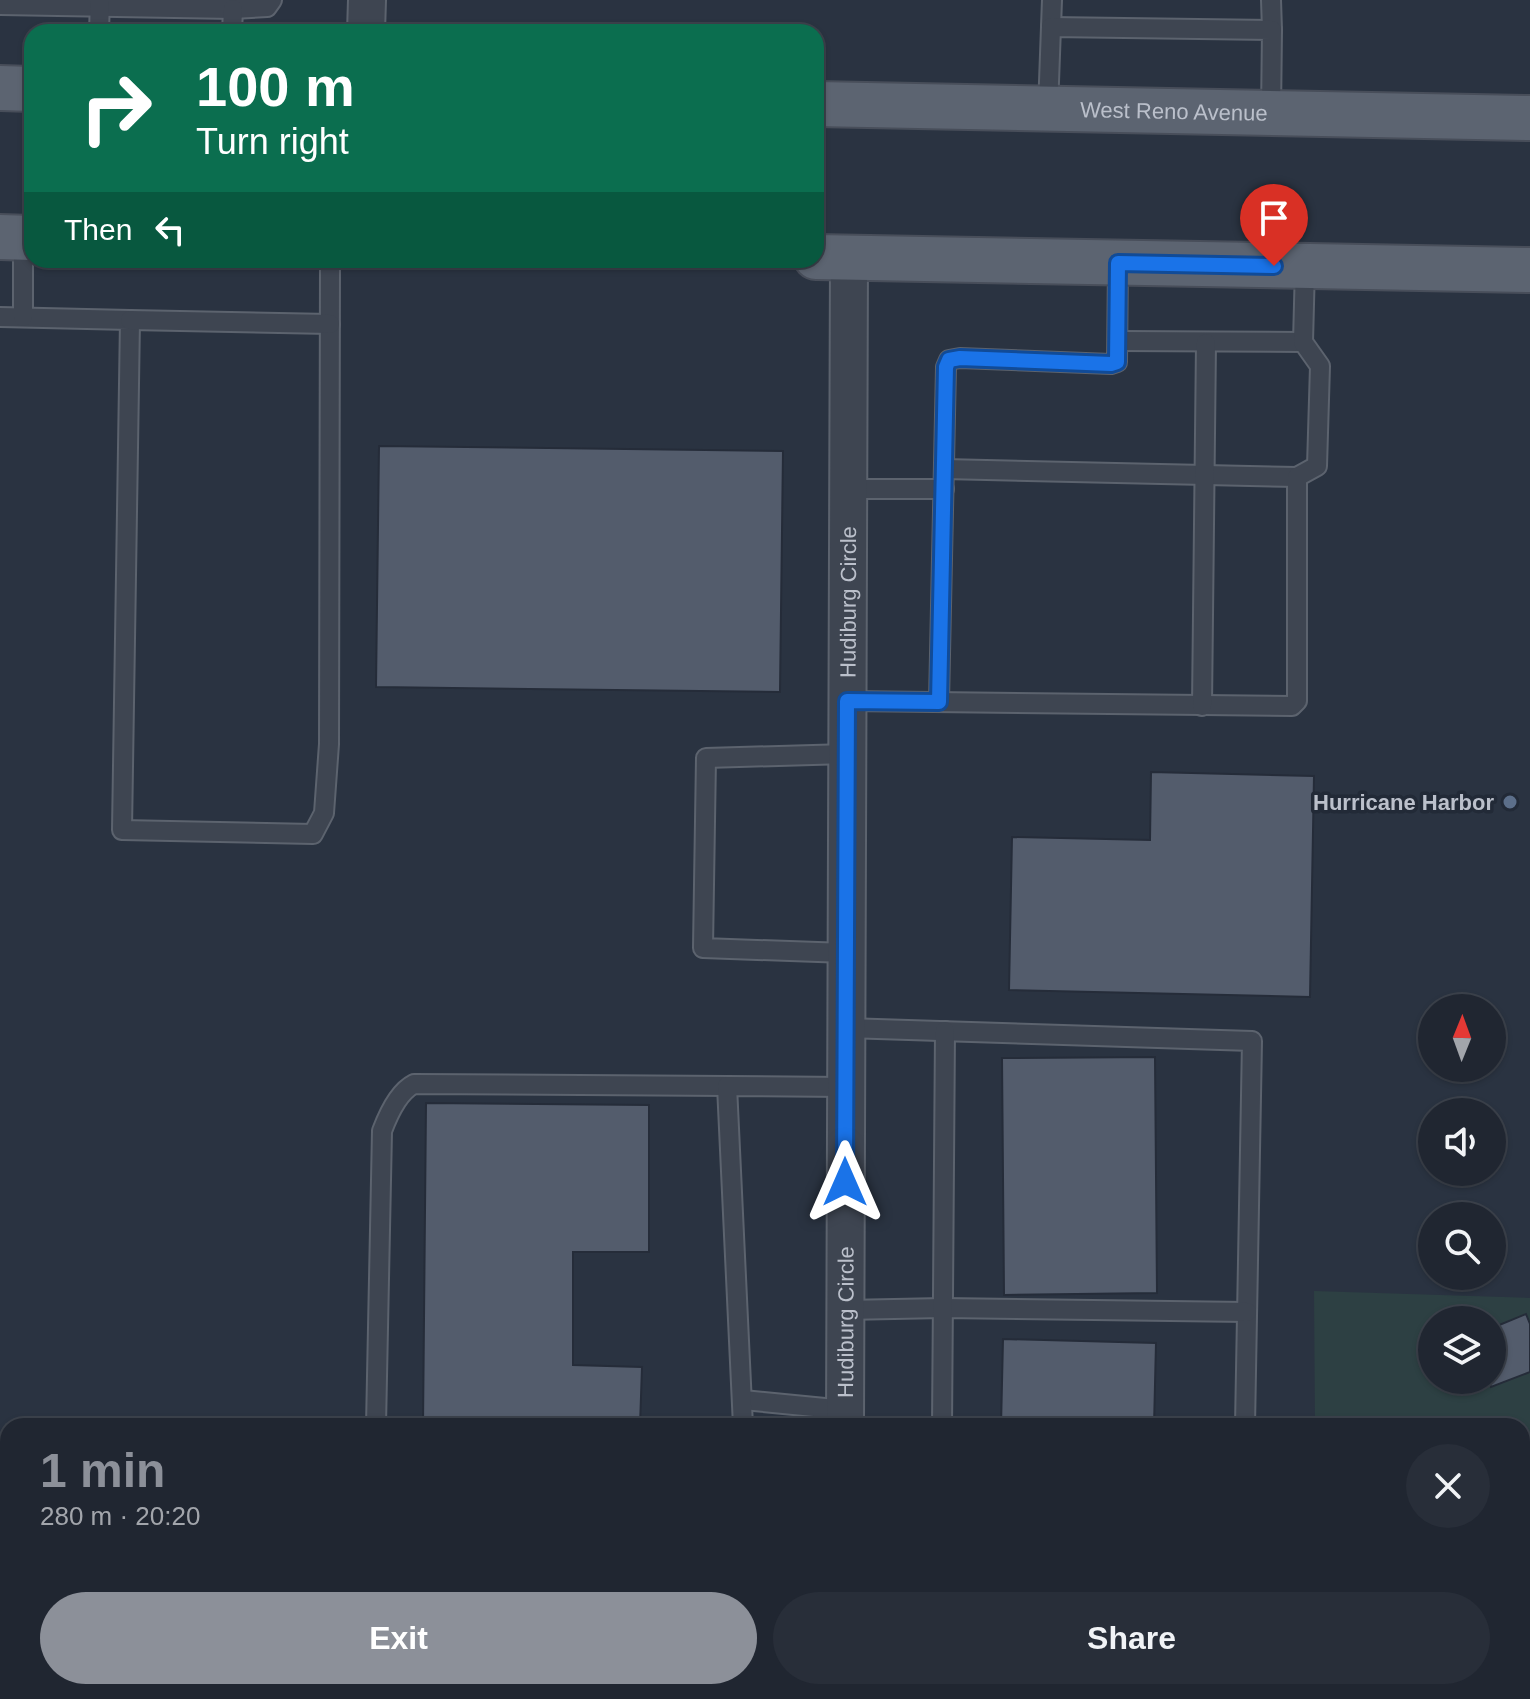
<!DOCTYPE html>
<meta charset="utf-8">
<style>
body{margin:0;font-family:Helvetica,sans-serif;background:#282e39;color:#f1f3f6;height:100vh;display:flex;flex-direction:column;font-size:30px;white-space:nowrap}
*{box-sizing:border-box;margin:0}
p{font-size:26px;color:#a2a5ab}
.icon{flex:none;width:44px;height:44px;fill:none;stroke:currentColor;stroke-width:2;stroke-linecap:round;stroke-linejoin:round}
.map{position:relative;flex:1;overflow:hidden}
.panel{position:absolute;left:0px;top:1418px;width:1530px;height:282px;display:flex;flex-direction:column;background:#202631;border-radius:24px 24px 0 0;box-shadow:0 2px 6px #0004,0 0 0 2px #3d434d}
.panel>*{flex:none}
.top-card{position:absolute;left:24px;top:24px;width:800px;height:244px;border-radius:24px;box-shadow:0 2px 6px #0004,0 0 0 2px #3d434d;background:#0b6e4f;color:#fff;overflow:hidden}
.needle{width:52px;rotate:1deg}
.fabs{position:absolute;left:1418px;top:994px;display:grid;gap:16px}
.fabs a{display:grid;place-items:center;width:88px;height:88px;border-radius:50%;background:#202631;box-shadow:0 2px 6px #0004,0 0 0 2px #3d434d;font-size:40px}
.pin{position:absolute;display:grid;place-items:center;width:68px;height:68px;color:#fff;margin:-82px -34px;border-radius:50% 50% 50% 0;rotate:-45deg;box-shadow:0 0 8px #0007}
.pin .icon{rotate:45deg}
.me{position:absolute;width:88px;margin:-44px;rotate:0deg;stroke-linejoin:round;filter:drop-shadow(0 0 6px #0008)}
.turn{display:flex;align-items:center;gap:28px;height:168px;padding:0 40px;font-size:36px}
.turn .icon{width:104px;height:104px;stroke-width:2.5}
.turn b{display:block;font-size:56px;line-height:68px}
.then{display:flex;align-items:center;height:76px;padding:0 40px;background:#0003;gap:16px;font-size:30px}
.round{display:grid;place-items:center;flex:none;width:84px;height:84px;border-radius:42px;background:#282e39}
.head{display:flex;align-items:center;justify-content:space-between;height:136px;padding:0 40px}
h1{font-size:48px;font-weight:600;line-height:60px;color:#8c9099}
.primary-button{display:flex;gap:16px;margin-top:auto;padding:16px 40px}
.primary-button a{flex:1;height:92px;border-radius:48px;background:#8c9099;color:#fff;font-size:32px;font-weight:600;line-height:92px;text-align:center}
.primary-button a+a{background:#282e39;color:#f1f3f6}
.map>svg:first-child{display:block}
</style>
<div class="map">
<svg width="1530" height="1699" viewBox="0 0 1530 1699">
<rect width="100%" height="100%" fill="#2a3341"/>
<path fill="#2d4043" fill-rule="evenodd" d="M1314,1291L1530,1298V1699H1316V1692H1522V1426H1315ZM1432,1320H1492V1380H1432Z"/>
<g fill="#535c6c" stroke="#252c39" stroke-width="2">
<polygon points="379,446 783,451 780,692 376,687"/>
<polygon points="1151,772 1314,776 1310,997 1009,990 1012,837 1150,840"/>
<polygon points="1155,1057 1157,1293 1004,1295 1002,1058"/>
<polygon points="426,1103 649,1105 649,1252 573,1252 573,1365 642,1367 640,1426 423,1426"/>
<polygon points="1526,1314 1530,1324 1530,1372 1491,1387 1489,1380 1492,1380 1492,1328"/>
<polygon points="1003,1339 1156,1343 1154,1426 1001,1426"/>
<polygon points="421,1692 571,1692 571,1699 421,1697"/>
<rect x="994" y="1692" width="153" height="7"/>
</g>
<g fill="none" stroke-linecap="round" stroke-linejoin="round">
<g stroke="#5c636e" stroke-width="22">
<g id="service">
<polyline points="1271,0 1272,30"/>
<polyline points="0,5 233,9 267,7 272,0"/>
<polyline points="1051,27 1052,0"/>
<polyline points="99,32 100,0"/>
<polyline points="232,32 233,9"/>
<polyline points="1048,109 1051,27 1272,30 1271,112"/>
<polyline points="0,317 130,320 122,830 313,834 324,813 329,744 330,260"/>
<polyline points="23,317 23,238"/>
<polyline points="130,320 330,324"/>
<polyline points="1119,341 1303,342"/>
<polyline points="944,469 1297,477"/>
<polyline points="848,489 944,489"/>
<polyline points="847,701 1292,706 1297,701 1297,477 1317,466 1320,366 1303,342 1305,266"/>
<polyline points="939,702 946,367 949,360 960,358 1111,364 1117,362 1118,263"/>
<polyline points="1202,706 1206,343"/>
<polyline points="846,953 703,948 706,758 847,754"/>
<polyline points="846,1028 1252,1041 1245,1426"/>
<polyline points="845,1310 943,1308 1247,1312"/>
<polyline points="743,1400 845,1410"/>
<path d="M376,1426L382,1131C388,1115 398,1092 414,1084L727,1086"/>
<polyline points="743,1426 727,1086 846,1087"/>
<polyline points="942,1426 945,1031"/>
<polyline points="377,1692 379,1699"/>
<polyline points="746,1692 746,1699"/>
<polyline points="940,1699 940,1692"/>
<polyline points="1240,1699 1240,1692"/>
</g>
</g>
<g stroke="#5c636e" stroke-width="40">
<g id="minor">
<polyline points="366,32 367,0"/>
<path id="s1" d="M845,1426L849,258"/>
<polyline points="810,1699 814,1692"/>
</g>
</g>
<g stroke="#484e5a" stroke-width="48">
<g id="primary">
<polyline points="0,88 32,89"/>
<path id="s2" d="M816,104L1530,118"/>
<polyline points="0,237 32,238"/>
<polyline points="816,257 1530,270"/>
</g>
</g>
<use href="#service" stroke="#3e4551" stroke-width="18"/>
<use href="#minor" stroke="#3e4551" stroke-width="36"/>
<use href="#primary" stroke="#5c6471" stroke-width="44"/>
</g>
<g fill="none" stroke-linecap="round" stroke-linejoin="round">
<g stroke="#114b97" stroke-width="20">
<polyline id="route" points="845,1182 847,701 939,702 946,367 949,360 960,358 1111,364 1117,362 1118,263 1274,266"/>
</g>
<use href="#route" stroke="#1a73e8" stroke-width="14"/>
</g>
<circle fill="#5c6f8a" stroke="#222a37" stroke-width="3" cx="1510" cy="802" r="8"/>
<g text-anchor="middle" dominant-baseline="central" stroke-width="7" stroke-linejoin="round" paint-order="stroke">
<g font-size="22" fill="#bbc0cb" stroke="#222a37">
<text stroke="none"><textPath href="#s2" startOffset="358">West Reno Avenue</textPath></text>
<text stroke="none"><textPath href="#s1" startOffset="824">Hudiburg Circle</textPath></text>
<text stroke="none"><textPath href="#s1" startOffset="104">Hudiburg Circle</textPath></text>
</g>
<g font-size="22" font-weight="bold" fill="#bbc0cb" stroke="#222a37" text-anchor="end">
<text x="1494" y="802">Hurricane Harbor</text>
</g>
</g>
</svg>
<div class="fabs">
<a><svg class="needle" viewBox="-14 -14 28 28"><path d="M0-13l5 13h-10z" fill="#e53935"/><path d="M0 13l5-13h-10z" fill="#a2a5ab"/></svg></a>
<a><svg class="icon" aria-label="sound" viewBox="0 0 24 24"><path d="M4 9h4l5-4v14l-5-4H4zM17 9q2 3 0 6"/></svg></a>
<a><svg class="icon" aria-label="search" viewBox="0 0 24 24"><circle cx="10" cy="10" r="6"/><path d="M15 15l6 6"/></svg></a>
<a><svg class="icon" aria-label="layers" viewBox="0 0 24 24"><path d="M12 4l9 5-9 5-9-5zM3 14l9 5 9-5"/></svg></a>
</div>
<div class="pin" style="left:1274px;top:266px;background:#d93025"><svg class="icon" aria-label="arrive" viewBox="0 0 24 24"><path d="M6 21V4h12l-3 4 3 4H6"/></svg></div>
<svg class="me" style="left:845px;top:1182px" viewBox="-20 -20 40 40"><path d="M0-17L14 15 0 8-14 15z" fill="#1a73e8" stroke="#fff" stroke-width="4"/></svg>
<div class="top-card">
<div class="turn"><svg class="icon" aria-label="right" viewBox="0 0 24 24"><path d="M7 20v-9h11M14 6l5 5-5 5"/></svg><div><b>100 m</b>Turn right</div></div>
<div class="then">Then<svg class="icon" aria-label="left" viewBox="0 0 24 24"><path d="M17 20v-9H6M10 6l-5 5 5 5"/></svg></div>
</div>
<section class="panel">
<div class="head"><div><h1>1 min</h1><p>280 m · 20:20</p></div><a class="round"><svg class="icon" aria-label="close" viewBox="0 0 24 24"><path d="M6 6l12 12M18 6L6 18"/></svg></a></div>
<div class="primary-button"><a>Exit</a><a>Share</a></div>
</section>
</div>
